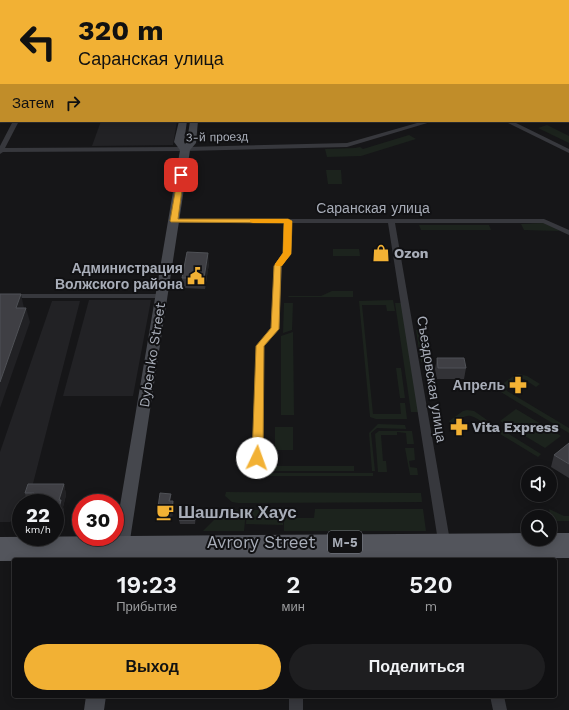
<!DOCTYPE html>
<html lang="ru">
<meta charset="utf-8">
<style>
body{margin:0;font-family:"Work Sans",sans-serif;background:#1e1e20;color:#f1f3f6;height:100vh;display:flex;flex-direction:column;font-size:15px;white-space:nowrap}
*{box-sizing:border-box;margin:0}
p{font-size:13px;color:#9c9d9f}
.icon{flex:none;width:22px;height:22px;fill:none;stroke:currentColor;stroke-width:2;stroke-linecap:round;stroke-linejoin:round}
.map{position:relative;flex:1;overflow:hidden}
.side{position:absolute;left:12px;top:558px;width:545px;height:140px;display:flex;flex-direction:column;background:#101012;border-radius:4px;box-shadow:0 2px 10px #0003,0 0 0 1px #303032}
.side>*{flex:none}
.top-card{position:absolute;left:0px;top:0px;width:569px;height:122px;box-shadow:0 2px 10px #0003,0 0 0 1px #303032;background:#f2b134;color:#111;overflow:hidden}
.fabs{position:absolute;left:521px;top:466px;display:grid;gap:8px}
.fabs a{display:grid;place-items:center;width:36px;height:36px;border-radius:50%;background:#101012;box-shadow:0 2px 10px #0003,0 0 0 1px #303032;font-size:20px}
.speed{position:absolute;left:12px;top:494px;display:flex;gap:8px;font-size:20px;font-weight:700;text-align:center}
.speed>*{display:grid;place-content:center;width:52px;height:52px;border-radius:50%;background:#101012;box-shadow:0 2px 10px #0003,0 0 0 1px #303032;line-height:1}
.speed small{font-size:10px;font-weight:400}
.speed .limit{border:6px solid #d22;background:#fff;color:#111}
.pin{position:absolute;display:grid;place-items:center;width:34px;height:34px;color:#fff;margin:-17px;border-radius:8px;box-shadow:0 2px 6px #0006}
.me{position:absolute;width:44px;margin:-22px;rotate:3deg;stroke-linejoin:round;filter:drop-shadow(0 0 3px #0008)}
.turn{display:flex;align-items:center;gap:14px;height:84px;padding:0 12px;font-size:18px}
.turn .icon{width:52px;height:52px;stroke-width:2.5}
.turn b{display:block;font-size:28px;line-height:34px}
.then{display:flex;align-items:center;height:38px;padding:0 12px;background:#0003;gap:8px;font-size:15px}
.eta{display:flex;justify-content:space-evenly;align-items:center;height:68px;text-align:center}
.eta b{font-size:24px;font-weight:600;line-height:28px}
.primary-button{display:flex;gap:8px;margin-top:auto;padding:8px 12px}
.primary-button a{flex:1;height:46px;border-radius:24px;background:#f2b134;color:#111;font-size:16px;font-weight:600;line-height:46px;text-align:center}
.primary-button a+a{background:#1e1e20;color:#f1f3f6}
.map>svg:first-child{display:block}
</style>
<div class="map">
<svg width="569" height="710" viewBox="0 0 569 710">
<rect width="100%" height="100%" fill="#161618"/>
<g fill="#222225">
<polygon points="101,121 177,121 173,145 92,146"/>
<polygon points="89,300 151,300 133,396 63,396"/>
<polygon points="52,301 80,301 28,503 21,503 21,512 10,522 0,522 0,452"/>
</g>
<g fill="#1c231d">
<polygon points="547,125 569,136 569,143 538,128"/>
<polygon points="409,135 416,139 361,156 327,157 325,149 355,148 360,147 363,149"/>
<polygon points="326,170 341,170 342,184 328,184"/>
<polygon points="544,223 560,231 524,230 521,224"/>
<polygon points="419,225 489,225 491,230 421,230"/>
<polygon points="333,249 359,249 360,256 333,256"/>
<polygon points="332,291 353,291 353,297 288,297 289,296 321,296"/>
<polygon points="393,300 395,311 387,311 386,305 362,305 373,414 401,414 400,403 405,403 407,419 376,419 370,417 359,301"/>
<polygon points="284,303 293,303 292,330 283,333"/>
<polygon points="395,303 404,303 419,412 411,412"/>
<polygon points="416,330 424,330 429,362 421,362"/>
<polygon points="293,332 294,415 281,415 281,336"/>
<polygon points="396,368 401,368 405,398 400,398"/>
<polygon points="519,374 527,376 540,384 536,387 524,379 520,379 506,389 507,391 569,428 569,433 499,391 497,388 515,375"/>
<polygon points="516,409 561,436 545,448 500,421"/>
<path d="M467,410L474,411L487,420L484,423C466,411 467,415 451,426L449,421L463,411Z"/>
<polygon points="378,424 405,425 406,429 377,428 371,433 375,471 372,471 369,433"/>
<polygon points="496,426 541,454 538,457 492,429"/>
<rect x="275" y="427" width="18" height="23"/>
<polygon points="379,431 412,431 414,444 407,444 406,433 397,432 397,435 381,435 383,461 386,461 387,472 378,472 375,434"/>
<polygon points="405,448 414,448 415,460 409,461 410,467 417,468 418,475 410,475"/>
<rect x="264" y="466" width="90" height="5"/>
<rect x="266" y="473" width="107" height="3"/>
<polygon points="226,492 421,493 422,502 238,503 232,502 225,496"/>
<polygon points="284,509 297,509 297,518 314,518 315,509 423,509 426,531 284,531"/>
<polygon points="549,509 564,516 569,516 569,521 552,521"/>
<polygon points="224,510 246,510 244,531 203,531"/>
<polygon points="247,510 283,510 283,525 246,524"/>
</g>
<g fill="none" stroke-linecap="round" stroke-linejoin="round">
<g fill="#37383d" fill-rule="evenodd">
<polygon points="0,0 117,0 1,1 0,2"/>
<rect x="395" y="0" width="6" height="1"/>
<rect x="542" y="0" width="6" height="1"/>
<rect x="568" y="8" width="1" height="2"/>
<rect x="568" y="69" width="1" height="4"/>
<polygon points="13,121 19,121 5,148 185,147 347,143 424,121 434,121 347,147 185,151 3,152 0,154 0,146"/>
<polygon points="504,121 512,121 569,149 569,153"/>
<polygon points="171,219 544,219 569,230 569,235 543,223 395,223 450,541 448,544 444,545 440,544 438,541 388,223 292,223 291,253 282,266 279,329 264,346 262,456 268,457 269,460 268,463 264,464 253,461 252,458 256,346 271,329 274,266 283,253 284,223 174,223 170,221"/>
<polygon points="0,294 161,294 165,296 161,298 0,298"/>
<rect x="289" y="696" width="14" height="14"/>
<polygon points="490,696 504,696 507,710 493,710"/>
</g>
<g fill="#45474d" fill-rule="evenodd">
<rect x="483" y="0" width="7" height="1"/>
<polygon points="509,0 517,0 509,1"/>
<rect x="0" y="69" width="1" height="4"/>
<polygon points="179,121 187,121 184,142 185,144 187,142 190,121 198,121 196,143 190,150 128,553 126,558 120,559 114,558 112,553 180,150 174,142"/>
<polygon points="86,696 106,696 104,710 84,710"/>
</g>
<g fill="#53555c" fill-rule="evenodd">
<polygon points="474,0 485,0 486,1 475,1"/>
<rect x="568" y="22" width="1" height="5"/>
<polygon points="528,533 528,539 550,539 550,533 569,533 569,558 0,561 0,537"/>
</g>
</g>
<g fill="#323236">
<rect x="568" y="44" width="1" height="18"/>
<polygon points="209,263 205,289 183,288 182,278"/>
<polygon points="437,358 466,368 464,379 437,379 435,369"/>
<polygon points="569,443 569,478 551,467 554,455"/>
<polygon points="64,484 66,495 63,507 64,511 60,524 55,524 55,503 27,503 25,493"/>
<polygon points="171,494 171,498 170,501 173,501 174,505 172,518 157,518 157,514"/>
<polygon points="196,515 195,524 180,524 179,520"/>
</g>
<g fill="#212124">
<polygon points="569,34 569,43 568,43 568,35"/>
<polygon points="208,253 209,263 205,289 204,278"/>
<polygon points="21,294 24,308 16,308"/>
<polygon points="26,308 30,322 0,408 0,382"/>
<polygon points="64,484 66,495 63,507 64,511 60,524 58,512 59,500"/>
<polygon points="173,501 174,505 172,518 171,514"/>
</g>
<g fill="#3f3f44" stroke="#4f5156">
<polygon points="568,27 569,27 569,34 568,35"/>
<rect x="568" y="44" width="1" height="8"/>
<polygon points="187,252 208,253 204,278 182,278"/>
<polygon points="0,294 21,294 16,308 26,308 0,382"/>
<polygon points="437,358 464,358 466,368 438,368"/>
<polygon points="569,443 569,464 554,455"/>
<polygon points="28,484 64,484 59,500 61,500 58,512 55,512 55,503 31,503 34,493 25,493"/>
<polygon points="160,493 171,494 169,501 173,501 171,514 157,514"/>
<polygon points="180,511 196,511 195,520 179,520"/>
</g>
<polygon fill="#f2b134" stroke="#9d7322" points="181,173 184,175 178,219 288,219 292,221 291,254 281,266 279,329 264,346 263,458 261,460 254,460 252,458 256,346 271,328 274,266 283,253 284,223 171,222 170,221 178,175"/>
<polygon fill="#f59e0b" points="250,219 288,219 292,221 291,254 282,266 276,266 275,264 283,253 284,223 253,223 250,222"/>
<defs>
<g id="shop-bare" transform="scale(1.38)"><path d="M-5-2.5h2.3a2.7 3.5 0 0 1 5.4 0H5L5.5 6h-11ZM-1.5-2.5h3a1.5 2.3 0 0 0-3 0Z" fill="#f2b134" stroke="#111113" stroke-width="2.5" paint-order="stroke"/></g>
<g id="civic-bare" transform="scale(1.38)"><path d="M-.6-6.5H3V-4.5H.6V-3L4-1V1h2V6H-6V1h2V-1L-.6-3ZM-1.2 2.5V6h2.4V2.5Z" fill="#f2b134" stroke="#111113" stroke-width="2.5" paint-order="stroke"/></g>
<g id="pharmacy-bare" transform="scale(1.38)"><path d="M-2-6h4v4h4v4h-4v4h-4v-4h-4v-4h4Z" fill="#f2b134" stroke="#111113" stroke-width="2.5" paint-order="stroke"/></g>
<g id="cafe-bare" transform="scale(1.38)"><path d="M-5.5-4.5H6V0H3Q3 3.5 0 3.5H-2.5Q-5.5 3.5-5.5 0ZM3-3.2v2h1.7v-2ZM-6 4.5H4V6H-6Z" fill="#f2b134" stroke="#111113" stroke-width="2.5" paint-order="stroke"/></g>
</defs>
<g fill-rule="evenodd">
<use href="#shop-bare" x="381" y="253"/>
<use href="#civic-bare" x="196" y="276"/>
<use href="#pharmacy-bare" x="518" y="385"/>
<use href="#pharmacy-bare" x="459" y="427"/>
<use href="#cafe-bare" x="165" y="512"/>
</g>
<g text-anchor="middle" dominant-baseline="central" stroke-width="4" stroke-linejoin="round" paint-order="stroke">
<g font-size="12" fill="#a8adb8" stroke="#111113">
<text transform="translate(217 137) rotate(-1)">3-й проезд</text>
</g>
<rect fill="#111113" stroke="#7b7e86" stroke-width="1" x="328" y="531" width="34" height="22" rx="3"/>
<g font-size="13" font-weight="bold" fill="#a8adb8">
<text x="345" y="542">М-5</text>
</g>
<g font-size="14" fill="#a8adb8" stroke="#111113">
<text x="373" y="208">Саранская улица</text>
<text transform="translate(152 355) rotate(-81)">Dybenko Street</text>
<text transform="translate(432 379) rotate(81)">Съездовская улица</text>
</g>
<g font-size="14" font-weight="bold" fill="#a8adb8" stroke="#111113" text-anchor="start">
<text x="394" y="253">Ozon</text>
<text x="183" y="268" text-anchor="end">Администрация<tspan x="183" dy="16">Волжского района</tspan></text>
<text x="505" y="385" text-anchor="end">Апрель</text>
<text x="472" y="427">Vita Express</text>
</g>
<g font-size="17" font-weight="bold" fill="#a8adb8" stroke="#111113" text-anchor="start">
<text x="178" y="512">Шашлык Хаус</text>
</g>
<g font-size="17" fill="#a8adb8" stroke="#111113">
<text x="261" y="542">Avrory Street</text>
</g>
</g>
</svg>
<div class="fabs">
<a><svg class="icon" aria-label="sound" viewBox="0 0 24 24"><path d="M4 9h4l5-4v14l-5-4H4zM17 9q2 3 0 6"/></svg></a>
<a><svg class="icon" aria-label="search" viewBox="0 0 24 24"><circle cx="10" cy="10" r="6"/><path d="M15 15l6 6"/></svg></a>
</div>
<div class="speed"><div>22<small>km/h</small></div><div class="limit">30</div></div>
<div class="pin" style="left:181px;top:175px;background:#d93025"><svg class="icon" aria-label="arrive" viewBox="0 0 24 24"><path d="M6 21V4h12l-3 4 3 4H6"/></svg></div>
<svg class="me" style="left:257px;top:458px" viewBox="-20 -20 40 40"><circle r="19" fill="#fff"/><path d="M0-13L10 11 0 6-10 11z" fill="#f2b134"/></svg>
<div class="top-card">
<div class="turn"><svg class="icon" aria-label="left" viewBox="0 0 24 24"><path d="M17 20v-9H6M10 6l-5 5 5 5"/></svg><div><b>320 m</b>Саранская улица</div></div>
<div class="then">Затем<svg class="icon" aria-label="right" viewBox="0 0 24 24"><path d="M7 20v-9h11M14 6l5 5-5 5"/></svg></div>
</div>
<section class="side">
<div class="eta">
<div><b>19:23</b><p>Прибытие</p></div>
<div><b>2</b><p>мин</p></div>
<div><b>520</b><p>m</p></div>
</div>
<div class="primary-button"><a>Выход</a><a>Поделиться</a></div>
</section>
</div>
